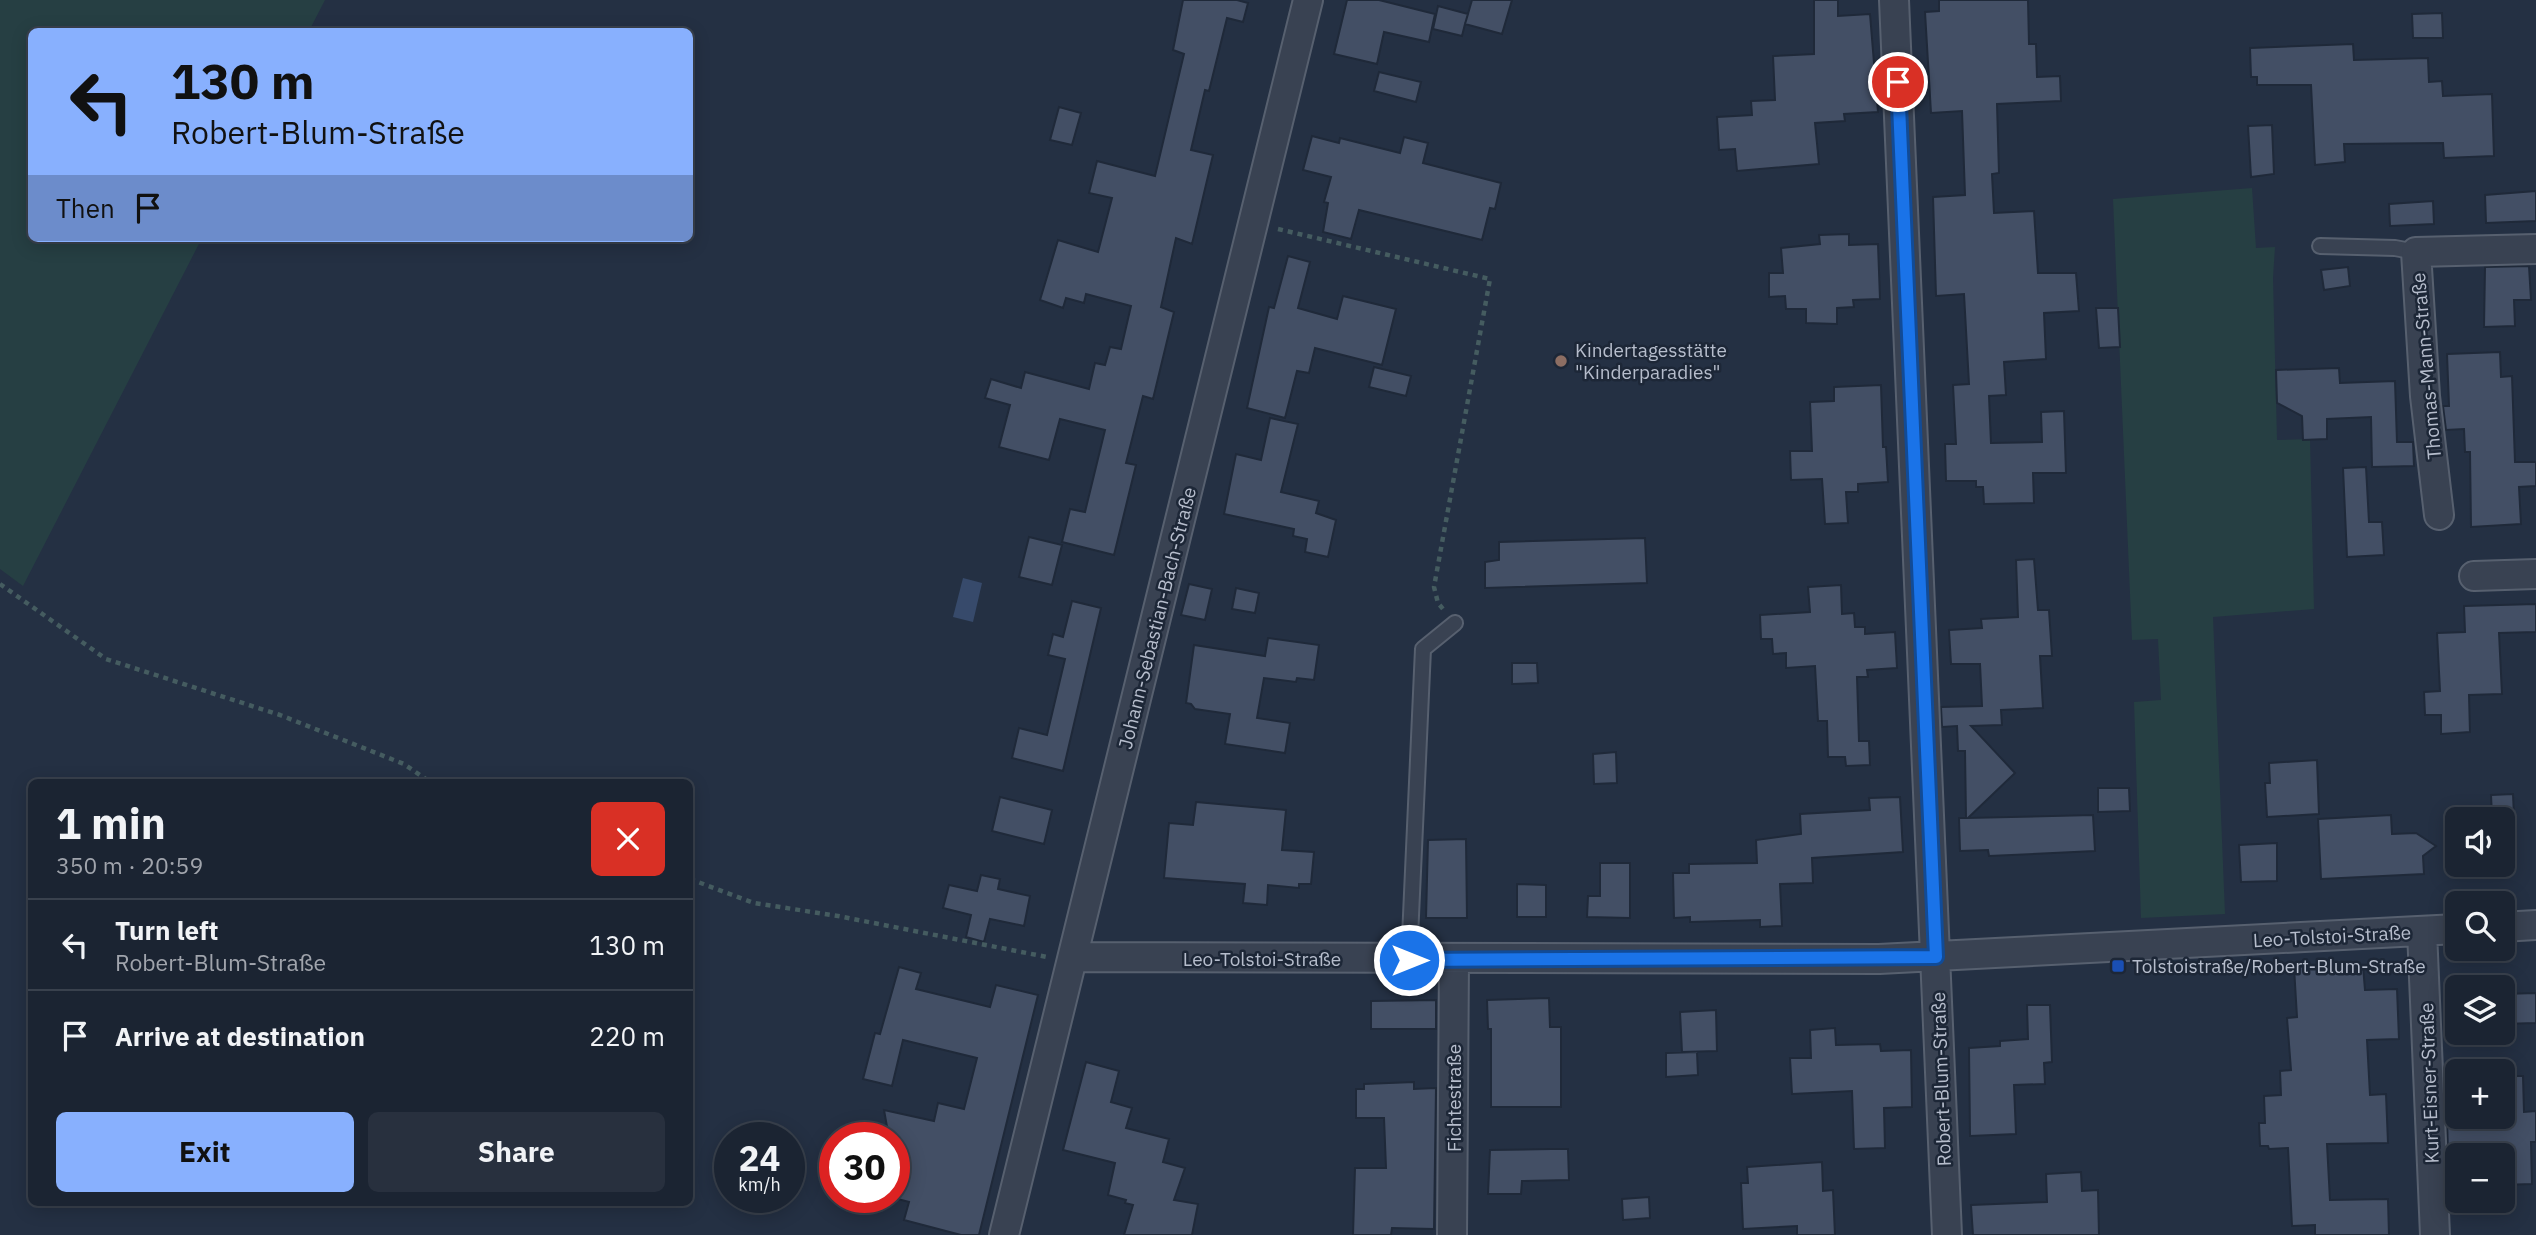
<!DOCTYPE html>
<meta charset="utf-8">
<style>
body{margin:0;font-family:"IBM Plex Sans",sans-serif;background:#28303e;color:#f1f3f6;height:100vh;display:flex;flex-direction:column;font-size:26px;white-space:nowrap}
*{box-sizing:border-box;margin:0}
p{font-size:23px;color:#a0a4ac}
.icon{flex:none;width:38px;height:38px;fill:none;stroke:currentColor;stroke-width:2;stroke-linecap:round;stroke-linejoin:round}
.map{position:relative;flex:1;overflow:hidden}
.drawer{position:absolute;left:28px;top:779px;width:665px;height:427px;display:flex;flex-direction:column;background:#1b2432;border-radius:10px;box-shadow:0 4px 18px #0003,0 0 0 2px #39414d}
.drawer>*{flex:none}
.top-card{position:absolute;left:28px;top:28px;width:665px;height:214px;border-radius:10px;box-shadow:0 4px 18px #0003,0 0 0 2px #39414d;background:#88b0fe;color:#111;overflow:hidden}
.fabs{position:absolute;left:2445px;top:807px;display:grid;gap:14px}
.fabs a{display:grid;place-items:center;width:70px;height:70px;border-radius:10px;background:#1b2432;box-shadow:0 4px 18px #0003,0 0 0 2px #39414d;font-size:35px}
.speed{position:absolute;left:714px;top:1122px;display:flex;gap:14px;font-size:35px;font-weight:700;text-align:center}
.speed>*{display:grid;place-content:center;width:91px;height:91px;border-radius:50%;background:#1b2432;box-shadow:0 4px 18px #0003,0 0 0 2px #39414d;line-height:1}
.speed small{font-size:18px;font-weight:400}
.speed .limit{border:10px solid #d22;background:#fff;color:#111}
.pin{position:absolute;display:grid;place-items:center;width:60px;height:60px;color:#fff;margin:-30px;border:4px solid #fff;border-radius:50%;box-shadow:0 2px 7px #0007}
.me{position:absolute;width:77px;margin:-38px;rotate:90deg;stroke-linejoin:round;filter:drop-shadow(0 0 5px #0008)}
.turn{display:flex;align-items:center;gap:24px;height:147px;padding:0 28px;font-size:32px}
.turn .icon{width:91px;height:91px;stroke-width:2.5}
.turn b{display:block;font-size:49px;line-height:60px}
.then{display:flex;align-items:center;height:66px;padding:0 28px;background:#0003;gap:14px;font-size:26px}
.round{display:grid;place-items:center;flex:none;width:74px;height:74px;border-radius:10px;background:#28303e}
.overview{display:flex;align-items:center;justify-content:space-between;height:119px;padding:0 28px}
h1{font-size:42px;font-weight:700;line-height:52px}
.cta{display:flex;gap:14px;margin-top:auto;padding:14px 28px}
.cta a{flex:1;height:80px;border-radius:10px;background:#88b0fe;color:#111;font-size:28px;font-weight:700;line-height:80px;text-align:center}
.cta a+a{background:#28303e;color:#f1f3f6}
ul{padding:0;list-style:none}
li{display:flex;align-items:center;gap:21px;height:91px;padding:0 28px;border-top:2px solid #39414d}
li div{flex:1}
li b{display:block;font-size:26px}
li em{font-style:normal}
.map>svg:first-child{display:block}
</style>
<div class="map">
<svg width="2536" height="1235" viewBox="0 0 2536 1235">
<rect width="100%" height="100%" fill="#243043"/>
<path fill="#263f43" d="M 0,0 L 325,0 L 309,31 L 32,32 L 32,238 L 202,238 L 23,586 L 0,569 Z
M 2252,188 L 2256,248 L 2275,247 L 2273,278 L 2277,440 L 2310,439 L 2314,609 L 2213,617 L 2225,914 L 2141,918 L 2134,702 L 2161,700 L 2158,639 L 2132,640 L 2113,199 Z"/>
<path fill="#374a6b" d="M 963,578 L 982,583 L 973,622 L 953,617 Z"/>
<path fill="#434f65" stroke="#1f2939" stroke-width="2" d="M 1183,0 L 1237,0 L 1248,3 L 1243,22 L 1227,18 L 1209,91 L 1205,90 L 1191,150 L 1213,155 L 1192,244 L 1176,238 L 1161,307 L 1174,312 L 1153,399 L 1143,396 L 1126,463 L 1136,465 L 1114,555 L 1062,542 L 1070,509 L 1085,512 L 1105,430 L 1060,419 L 1049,460 L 999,447 L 1010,405 L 985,398 L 991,379 L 1021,388 L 1025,372 L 1089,389 L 1095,363 L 1105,365 L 1110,347 L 1121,349 L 1131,306 L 1086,294 L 1084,303 L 1066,298 L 1063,308 L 1040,300 L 1058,240 L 1098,252 L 1112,198 L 1089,193 L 1097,161 L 1155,176 L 1184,54 L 1173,50 Z
M 1347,0 L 1379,0 L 1435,14 L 1429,42 L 1384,32 L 1377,64 L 1334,54 Z
M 1472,0 L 1512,0 L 1502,34 L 1465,24 L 1462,36 L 1433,29 L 1438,6 L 1468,14 L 1465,24 Z
M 1814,0 L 1838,0 L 1838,16 L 1870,14 L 1878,112 L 1844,114 L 1845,121 L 1815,123 L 1819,164 L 1737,171 L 1735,149 L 1719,150 L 1717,117 L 1752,115 L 1751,101 L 1775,100 L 1773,56 L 1814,54 Z
M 1939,0 L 2028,0 L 2029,44 L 2036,44 L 2037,77 L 2060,76 L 2061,101 L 1997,104 L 1999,173 L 1992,174 L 1994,213 L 2034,211 L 2038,273 L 2076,273 L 2079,311 L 2044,313 L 2046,359 L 2004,362 L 2006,395 L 1989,396 L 1991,443 L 2042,442 L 2041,412 L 2064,411 L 2066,473 L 2033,473 L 2034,503 L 1984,504 L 1983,487 L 1976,487 L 1976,481 L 1946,481 L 1945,444 L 1956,444 L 1953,385 L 1969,384 L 1964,294 L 1936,296 L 1933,197 L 1965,195 L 1962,111 L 1931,113 L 1925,12 L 1939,11 Z
M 2442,13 L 2443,38 L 2413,38 L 2412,14 Z
M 2353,44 L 2354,60 L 2428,58 L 2429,82 L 2442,81 L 2443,96 L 2492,94 L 2494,156 L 2444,158 L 2443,143 L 2344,144 L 2345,162 L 2315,165 L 2311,85 L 2257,85 L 2257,77 L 2251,77 L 2250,48 Z
M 1379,72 L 1421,82 L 1416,102 L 1374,91 Z
M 1059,107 L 1081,113 L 1072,145 L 1050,140 Z
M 2272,125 L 2274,174 L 2251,177 L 2248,126 Z
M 1312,136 L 1339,143 L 1340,138 L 1400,153 L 1404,137 L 1428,143 L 1423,163 L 1501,183 L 1495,209 L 1490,208 L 1482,240 L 1359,210 L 1351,239 L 1323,232 L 1328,203 L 1324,202 L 1331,177 L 1303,170 Z
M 2536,191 L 2536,221 L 2486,223 L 2485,195 Z
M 2433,201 L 2434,224 L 2390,226 L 2389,204 Z
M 1849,234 L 1849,245 L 1878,244 L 1880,299 L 1853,300 L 1854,307 L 1837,308 L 1837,324 L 1806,323 L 1806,309 L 1786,309 L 1785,296 L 1769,297 L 1769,273 L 1783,273 L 1781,248 L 1820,244 L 1819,235 Z
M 1288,256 L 1310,262 L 1298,308 L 1337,319 L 1343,296 L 1396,309 L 1382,365 L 1315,348 L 1309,373 L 1297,371 L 1285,418 L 1247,408 L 1269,307 L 1274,308 Z
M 2529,266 L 2531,300 L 2514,300 L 2515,326 L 2484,327 L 2485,267 Z
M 2348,267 L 2350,286 L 2324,290 L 2321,270 Z
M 2096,308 L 2118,308 L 2120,347 L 2099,348 Z
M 2500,352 L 2501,377 L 2512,376 L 2515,462 L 2536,462 L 2536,486 L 2519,487 L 2521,524 L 2471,527 L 2470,452 L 2465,452 L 2464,429 L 2446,430 L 2443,406 L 2449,406 L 2447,354 Z
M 1374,367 L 1411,376 L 1406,396 L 1369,387 Z
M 2339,368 L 2340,383 L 2395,381 L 2397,442 L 2413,442 L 2414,466 L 2372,467 L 2371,417 L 2327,419 L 2327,439 L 2303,440 L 2302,416 L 2277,403 L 2276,370 Z
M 1881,385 L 1883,447 L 1886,447 L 1888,482 L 1858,484 L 1858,492 L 1846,492 L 1848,523 L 1825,524 L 1822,479 L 1791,480 L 1790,451 L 1812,451 L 1810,402 L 1834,401 L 1834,387 Z
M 1270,418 L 1298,424 L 1281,492 L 1319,501 L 1316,513 L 1336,520 L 1328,557 L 1305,552 L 1307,539 L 1293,536 L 1294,529 L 1224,514 L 1236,454 L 1261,460 Z
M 2366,467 L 2369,522 L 2382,522 L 2384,555 L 2347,557 L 2343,468 Z
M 1029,537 L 1062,545 L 1052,585 L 1019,577 Z
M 1645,538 L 1647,583 L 1485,588 L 1485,562 L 1499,560 L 1499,542 Z
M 2034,559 L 2038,610 L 2049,610 L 2052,656 L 2040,656 L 2043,708 L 2001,710 L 2002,725 L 1971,726 L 2015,773 L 1968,818 L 2093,815 L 2095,851 L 1989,856 L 1988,850 L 1960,851 L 1959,818 L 1966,818 L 1965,751 L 1958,751 L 1957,726 L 1942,727 L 1941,707 L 1982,706 L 1980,664 L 1951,664 L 1949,630 L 1982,628 L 1981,619 L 2018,617 L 2016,560 Z
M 1189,584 L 1212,589 L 1205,620 L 1181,615 Z
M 1841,585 L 1842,614 L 1854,613 L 1855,627 L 1865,627 L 1865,634 L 1895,632 L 1897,668 L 1867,670 L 1868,677 L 1857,677 L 1859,741 L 1869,741 L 1870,765 L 1846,766 L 1845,757 L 1828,757 L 1827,721 L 1818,721 L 1815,666 L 1786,668 L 1786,653 L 1773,654 L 1772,639 L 1761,639 L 1760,615 L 1810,612 L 1808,587 Z
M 1236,588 L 1259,593 L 1255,613 L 1232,609 Z
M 1072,601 L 1101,608 L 1063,771 L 1012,758 L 1019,728 L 1047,735 L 1065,659 L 1048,655 L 1053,634 L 1063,637 Z
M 2536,604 L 2536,632 L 2499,633 L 2502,694 L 2469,695 L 2470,732 L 2441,734 L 2441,715 L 2425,715 L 2424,692 L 2440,691 L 2437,633 L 2465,632 L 2464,606 Z
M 1268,638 L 1319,645 L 1314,680 L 1297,678 L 1296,682 L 1264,678 L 1257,718 L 1290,723 L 1285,753 L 1225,744 L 1230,714 L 1195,709 L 1191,704 L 1186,703 L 1194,645 L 1265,656 Z
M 1512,663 L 1537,663 L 1538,683 L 1512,684 Z
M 1616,752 L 1617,783 L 1594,784 L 1593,754 Z
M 2317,760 L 2319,814 L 2267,817 L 2265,783 L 2270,783 L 2269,763 Z
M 2098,788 L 2129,788 L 2130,811 L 2098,812 Z
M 2513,794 L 2514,816 L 2492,817 L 2491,795 Z
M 1000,797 L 1052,810 L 1044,844 L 992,831 Z
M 1900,797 L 1903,852 L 1812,858 L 1813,883 L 1780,884 L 1782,926 L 1760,927 L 1760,920 L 1690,922 L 1690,917 L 1674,918 L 1673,873 L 1689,873 L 1689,864 L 1757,863 L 1756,840 L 1801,834 L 1800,814 L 1870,810 L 1869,798 Z
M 1196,802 L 1286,810 L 1282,850 L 1314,852 L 1311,884 L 1299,884 L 1299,888 L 1268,885 L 1267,905 L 1243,903 L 1245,884 L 1164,878 L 1169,823 L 1193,825 Z
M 2391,815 L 2392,834 L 2416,833 L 2436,846 L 2423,856 L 2424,874 L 2321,879 L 2318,819 Z
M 1466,839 L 1467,918 L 1426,918 L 1428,840 Z
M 2277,843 L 2277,881 L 2241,882 L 2239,845 Z
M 1600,863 L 1630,863 L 1630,918 L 1587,917 L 1588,896 L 1600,896 Z
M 981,875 L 1000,879 L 998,889 L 1030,896 L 1024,926 L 990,919 L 984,942 L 966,937 L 971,915 L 943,908 L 949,885 L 977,891 Z
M 1517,884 L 1546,885 L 1546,917 L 1517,917 Z
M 2319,966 L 2319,968 L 2363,966 L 2365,990 L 2397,989 L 2399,1039 L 2367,1040 L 2370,1095 L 2386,1094 L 2388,1143 L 2327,1144 L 2330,1200 L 2388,1199 L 2389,1235 L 2315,1235 L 2315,1225 L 2292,1226 L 2288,1148 L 2269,1149 L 2268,1146 L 2260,1146 L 2259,1123 L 2265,1123 L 2264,1096 L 2281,1095 L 2280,1071 L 2291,1070 L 2287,1018 L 2297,1017 L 2294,967 Z
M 899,967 L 921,973 L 916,989 L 990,1007 L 996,985 L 1038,995 L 979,1235 L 961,1235 L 904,1220 L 909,1202 L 894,1198 L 894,1138 L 889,1138 L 884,1110 L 934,1121 L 938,1103 L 964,1109 L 977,1058 L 903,1040 L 892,1086 L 863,1079 L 875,1033 L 880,1034 Z
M 2536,993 L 2536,1023 L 2502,1024 L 2502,994 Z
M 1549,998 L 1550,1027 L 1561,1027 L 1561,1107 L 1491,1107 L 1491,1029 L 1488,1029 L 1487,1000 Z
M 1436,1000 L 1436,1029 L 1371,1029 L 1371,1001 Z
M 2027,1005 L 2050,1005 L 2052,1062 L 2044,1063 L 2045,1084 L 2014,1085 L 2016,1134 L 1970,1136 L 1969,1048 L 2000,1046 L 2000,1041 L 2028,1039 Z
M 1716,1010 L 1717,1051 L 1682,1052 L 1680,1012 Z
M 1835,1028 L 1836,1045 L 1880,1044 L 1881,1051 L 1911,1050 L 1912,1107 L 1884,1108 L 1885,1148 L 1854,1149 L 1852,1091 L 1792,1094 L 1790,1058 L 1811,1058 L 1810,1030 Z
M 1697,1052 L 1698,1075 L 1666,1077 L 1666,1053 Z
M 1086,1062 L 1119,1071 L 1111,1102 L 1132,1108 L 1126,1128 L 1169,1139 L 1163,1162 L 1185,1168 L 1174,1200 L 1198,1204 L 1192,1235 L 1124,1235 L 1133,1205 L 1125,1203 L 1126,1200 L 1108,1195 L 1115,1163 L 1063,1150 Z
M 2502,1076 L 2523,1076 L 2524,1112 L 2536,1111 L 2536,1142 L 2531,1142 L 2532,1184 L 2502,1185 L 2502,1152 L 2448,1155 L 2447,1116 L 2502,1116 Z
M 1414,1082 L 1414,1089 L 1436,1088 L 1434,1229 L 1392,1228 L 1391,1235 L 1353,1235 L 1355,1168 L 1386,1168 L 1384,1118 L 1356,1118 L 1356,1089 L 1364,1089 L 1364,1084 Z
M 1552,1149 L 1568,1149 L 1569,1180 L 1522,1181 L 1521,1194 L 1488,1194 L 1490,1150 Z
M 1822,1162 L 1823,1191 L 1833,1190 L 1835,1235 L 1797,1235 L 1797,1226 L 1743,1229 L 1741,1183 L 1748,1183 L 1747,1167 Z
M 2081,1172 L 2082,1191 L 2098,1190 L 2099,1235 L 1973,1235 L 1971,1205 L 2047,1202 L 2046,1174 Z
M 1649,1197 L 1650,1218 L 1623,1220 L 1622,1199 Z"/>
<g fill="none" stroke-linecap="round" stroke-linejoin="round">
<defs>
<path id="lane" d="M 2320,246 L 2395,248 L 2416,252
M 1409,960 L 1423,649 L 1455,623"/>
<path id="street" d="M 1894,0 L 1947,1235
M 2439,515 L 2425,396 L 2416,252 L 2536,249
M 2474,576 L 2536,574
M 2502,927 L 2536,925
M 2422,931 L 2435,1235
M 1074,957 L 1879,959 L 2457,929
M 1004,1235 L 1308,0
M 1452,1235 L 1454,960"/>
</defs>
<use href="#lane" stroke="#57606f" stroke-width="18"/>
<use href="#street" stroke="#57606f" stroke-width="32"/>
<path stroke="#455c60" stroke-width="4.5" stroke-dasharray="5 5" stroke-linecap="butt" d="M 1278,229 L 1490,279 L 1434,587 L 1438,603 L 1443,609
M 0,584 L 106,659 L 280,715 L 404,764 L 430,782
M 690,879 L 754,903 L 838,916 L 1047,957"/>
<use href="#lane" stroke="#394252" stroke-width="14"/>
<use href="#street" stroke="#394252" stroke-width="28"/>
</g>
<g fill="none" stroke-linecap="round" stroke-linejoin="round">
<defs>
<path id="route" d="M 1409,960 L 1936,957 L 1898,82"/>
</defs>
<use href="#route" stroke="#114b97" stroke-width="18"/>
<use href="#route" stroke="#1a73e8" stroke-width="12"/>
</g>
<circle fill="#8d6e63" stroke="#1d2737" stroke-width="2.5" cx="1561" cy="361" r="7"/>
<rect fill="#1a4fb4" stroke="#1d2737" stroke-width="2.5" x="2111" y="959" width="14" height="14" rx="3.5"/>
<g text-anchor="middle" stroke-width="5" stroke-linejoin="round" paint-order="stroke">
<g font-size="19" fill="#b6bdcc" stroke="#1d2737" text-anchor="start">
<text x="1575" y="357">Kindertagesstätte<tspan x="1575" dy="22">"Kinderparadies"</tspan></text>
<text x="2132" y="973">Tolstoistraße/Robert-Blum-Straße</text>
</g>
<g font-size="19" fill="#b6bdcc" stroke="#1d2737">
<text transform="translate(2426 366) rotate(-95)" y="7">Thomas-Mann-Straße</text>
<text transform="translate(1157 618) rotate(-76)" y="7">Johann-Sebastian-Bach-Straße</text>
<text transform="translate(2332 936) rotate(-3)" y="7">Leo-Tolstoi-Straße</text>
<text x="1262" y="966">Leo-Tolstoi-Straße</text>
<text transform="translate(1941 1079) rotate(-92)" y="7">Robert-Blum-Straße</text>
<text transform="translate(2429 1083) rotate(-92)" y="7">Kurt-Eisner-Straße</text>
<text transform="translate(1454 1098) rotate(-90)" y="7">Fichtestraße</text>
</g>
</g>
</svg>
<div class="fabs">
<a><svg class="icon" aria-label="sound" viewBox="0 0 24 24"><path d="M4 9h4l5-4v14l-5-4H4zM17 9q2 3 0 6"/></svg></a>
<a><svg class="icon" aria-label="search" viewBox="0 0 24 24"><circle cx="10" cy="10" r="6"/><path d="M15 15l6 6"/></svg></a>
<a><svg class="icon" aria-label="layers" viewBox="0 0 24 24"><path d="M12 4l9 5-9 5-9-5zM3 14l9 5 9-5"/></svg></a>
<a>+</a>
<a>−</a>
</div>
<div class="speed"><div>24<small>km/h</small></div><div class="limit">30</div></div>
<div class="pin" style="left:1898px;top:82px;background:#d93025"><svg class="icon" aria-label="arrive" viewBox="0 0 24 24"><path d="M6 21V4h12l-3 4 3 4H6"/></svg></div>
<svg class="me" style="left:1409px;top:960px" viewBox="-20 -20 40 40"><circle r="17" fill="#1a73e8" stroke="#fff" stroke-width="3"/><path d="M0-11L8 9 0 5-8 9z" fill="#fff"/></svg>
<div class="top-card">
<div class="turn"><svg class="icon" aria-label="left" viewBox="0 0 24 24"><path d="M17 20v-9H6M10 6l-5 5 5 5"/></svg><div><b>130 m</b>Robert-Blum-Straße</div></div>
<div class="then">Then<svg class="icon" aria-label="arrive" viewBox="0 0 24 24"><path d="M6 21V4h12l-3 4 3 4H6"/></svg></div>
</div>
<section class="drawer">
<div class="overview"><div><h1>1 min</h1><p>350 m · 20:59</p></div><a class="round" style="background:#d93025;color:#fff"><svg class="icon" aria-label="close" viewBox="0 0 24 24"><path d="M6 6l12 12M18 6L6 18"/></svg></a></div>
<ul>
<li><svg class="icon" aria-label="left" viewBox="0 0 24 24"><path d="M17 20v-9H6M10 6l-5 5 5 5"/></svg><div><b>Turn left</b><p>Robert-Blum-Straße</p></div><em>130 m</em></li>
<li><svg class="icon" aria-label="arrive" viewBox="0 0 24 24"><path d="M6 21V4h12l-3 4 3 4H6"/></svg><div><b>Arrive at destination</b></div><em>220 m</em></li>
</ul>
<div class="cta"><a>Exit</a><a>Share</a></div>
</section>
</div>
